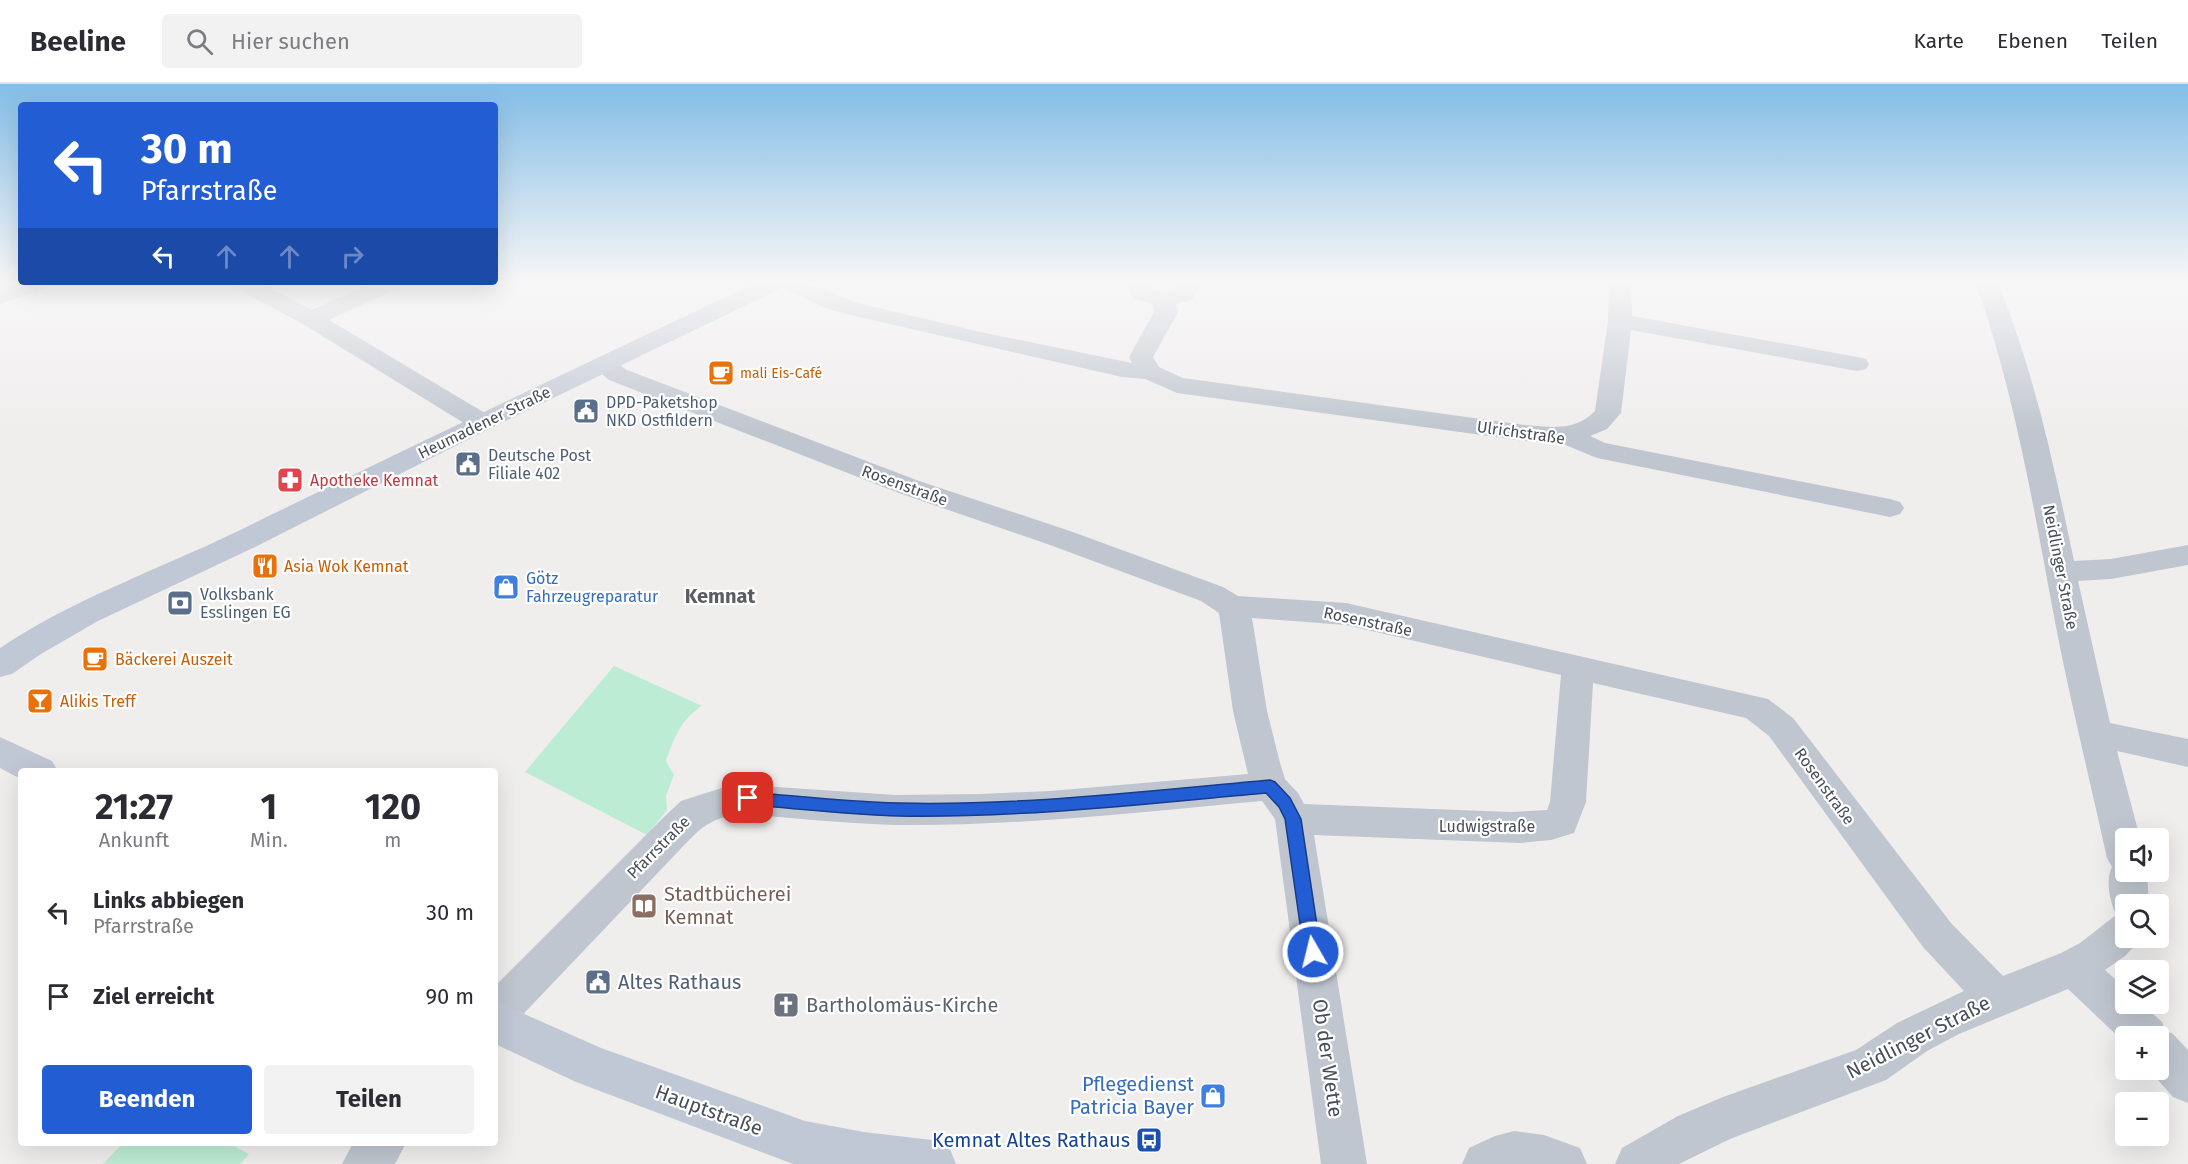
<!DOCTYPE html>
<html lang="de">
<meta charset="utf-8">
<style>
body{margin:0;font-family:"Fira Sans",sans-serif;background:#f2f2f3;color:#2b2b33;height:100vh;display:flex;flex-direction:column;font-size:22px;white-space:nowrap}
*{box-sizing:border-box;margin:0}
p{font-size:20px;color:#7c7c81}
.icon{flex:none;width:33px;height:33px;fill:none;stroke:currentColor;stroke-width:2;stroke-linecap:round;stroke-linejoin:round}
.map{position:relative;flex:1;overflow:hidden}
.details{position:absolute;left:18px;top:684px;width:480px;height:378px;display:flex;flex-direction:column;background:#fff;border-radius:6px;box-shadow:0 6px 24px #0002}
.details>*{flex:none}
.guide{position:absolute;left:18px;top:18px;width:480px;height:183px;border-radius:6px;box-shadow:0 6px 24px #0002;background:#235dd4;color:#fff;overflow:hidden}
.controls{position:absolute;left:2115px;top:744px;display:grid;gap:12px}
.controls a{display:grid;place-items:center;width:54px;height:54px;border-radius:6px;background:#fff;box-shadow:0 6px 24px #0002;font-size:30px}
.pin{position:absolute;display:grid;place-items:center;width:51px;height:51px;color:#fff;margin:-26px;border-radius:12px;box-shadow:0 3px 9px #0006}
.me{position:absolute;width:66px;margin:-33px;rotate:352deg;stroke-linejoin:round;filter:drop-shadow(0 0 4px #0008)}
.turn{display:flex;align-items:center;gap:21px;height:126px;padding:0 24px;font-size:27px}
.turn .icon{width:78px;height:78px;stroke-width:2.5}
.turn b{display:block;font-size:42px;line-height:51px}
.lanes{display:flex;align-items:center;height:57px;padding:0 24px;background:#0003;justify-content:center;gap:30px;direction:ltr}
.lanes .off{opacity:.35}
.eta{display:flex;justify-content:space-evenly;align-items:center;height:102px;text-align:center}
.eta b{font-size:36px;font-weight:700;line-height:42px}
.cta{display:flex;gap:12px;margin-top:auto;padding:12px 24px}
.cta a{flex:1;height:69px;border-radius:6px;background:#235dd4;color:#fff;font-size:24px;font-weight:700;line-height:69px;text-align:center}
.cta a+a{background:#f2f2f3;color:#2b2b33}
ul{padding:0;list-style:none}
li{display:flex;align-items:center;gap:18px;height:84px;padding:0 24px}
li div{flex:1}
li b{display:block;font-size:22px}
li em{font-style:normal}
header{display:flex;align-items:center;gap:36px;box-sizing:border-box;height:84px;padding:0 30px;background:#fff;border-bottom:2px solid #e1e1e2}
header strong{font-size:28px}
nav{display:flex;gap:33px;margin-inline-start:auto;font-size:21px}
.search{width:420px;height:54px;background:#f2f2f3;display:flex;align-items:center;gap:15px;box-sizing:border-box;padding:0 21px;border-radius:6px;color:#7c7c81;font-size:22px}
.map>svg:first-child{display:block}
</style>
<header>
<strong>Beeline</strong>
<div class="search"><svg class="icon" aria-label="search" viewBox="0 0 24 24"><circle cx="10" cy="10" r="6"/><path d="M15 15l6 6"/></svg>Hier suchen</div>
<nav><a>Karte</a><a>Ebenen</a><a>Teilen</a></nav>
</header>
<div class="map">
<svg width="2188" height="1080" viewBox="0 0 2188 1080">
<rect width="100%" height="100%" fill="#f0eded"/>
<path fill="#bdecd4" d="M 614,582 L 702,622 C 681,635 674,654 666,677 L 674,691 L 666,712 L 667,726 L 647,751 L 525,688 Z
M 123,1059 L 228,1059 L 249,1070 L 240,1080 L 103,1080 Z"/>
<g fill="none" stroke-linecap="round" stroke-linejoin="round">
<path fill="#bfc6cf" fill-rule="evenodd" d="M 21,197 L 51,198 L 48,203 L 0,220 L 0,205 Z
M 776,197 L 804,197 L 857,219 L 985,249 L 1132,279 L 1129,273 L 1154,228 L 1153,220 L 1134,215 L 1127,201 L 1130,197 L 1153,197 L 1150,202 L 1151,205 L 1164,209 L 1175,206 L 1176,203 L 1172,197 L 1195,197 L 1199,203 L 1192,216 L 1176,220 L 1178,228 L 1153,273 L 1159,283 L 1183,294 L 1525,341 C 1552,343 1574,348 1595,327 L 1608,237 L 1609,197 L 1631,197 L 1632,232 L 1857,273 L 1866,275 L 1869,280 L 1866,285 L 1857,287 L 1631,246 L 1621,329 L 1607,345 L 1590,352 L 1605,359 L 1890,415 L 1900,418 L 1904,424 L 1900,430 L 1890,433 L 1597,374 L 1563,360 L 1525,357 L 1177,309 L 1145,295 L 1122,293 L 842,229 L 823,223 L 779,202 Z
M 1975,197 L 1997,197 C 2034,286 2054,382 2074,477 L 2111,475 L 2188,461 L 2188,481 L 2111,495 L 2078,497 L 2110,639 L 2188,655 L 2188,683 L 2117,667 L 2140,754 L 2126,754 L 2126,788 L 2147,788 L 2149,820 L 2126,820 L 2126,854 L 2142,854 L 2125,872 L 2105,886 L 2126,905 L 2126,920 L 2142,920 L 2162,938 L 2166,947 L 2173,950 L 2188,966 L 2188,1019 L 2173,1013 L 2149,986 L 2158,986 L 2158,952 L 2126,952 L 2126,960 L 2068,905 L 1959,950 L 1927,967 L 1886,996 L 1730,1055 L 1679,1080 L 1615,1080 L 1622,1064 L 1678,1032 L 1723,1013 L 1856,966 L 1897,939 L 1964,907 L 1923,863 L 1769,652 L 1746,634 L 1593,599 L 1586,718 L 1574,749 L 1551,756 L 1520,759 L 1314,751 L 1367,1080 L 1321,1080 L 1275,735 L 1262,717 C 1141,728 1020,742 898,741 C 843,740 788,733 734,730 C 715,735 705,740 691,754 L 510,944 L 495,950 L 495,902 L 665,732 L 681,717 L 734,700 L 896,711 L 980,710 L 1050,707 L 1248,690 L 1233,627 L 1219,529 L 1201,517 L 1050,461 L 899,409 L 609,296 L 591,281 L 594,276 C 608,272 615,278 627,286 L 919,397 L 1070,447 L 1223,503 L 1238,512 L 1346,519 L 1768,615 L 1793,634 L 1951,839 L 2003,892 L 2061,869 L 2080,859 L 2116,831 C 2110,818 2105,796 2112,783 L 2107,774 C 2090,697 2071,620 2056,543 C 2034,426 2015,309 1975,197 ZM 1252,534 L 1346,541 L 1561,591 L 1550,718 L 1547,726 L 1510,728 L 1304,720 L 1298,709 L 1285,695 L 1280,679 L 1267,627 Z
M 231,198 L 259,198 L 312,226 L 373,198 L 403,198 L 400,203 L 329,236 L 490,332 L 494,338 L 490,344 L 481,346 L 472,344 L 303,240 L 234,203 Z
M 1514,1047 L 1544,1051 L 1580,1064 L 1587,1080 L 1462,1080 L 1469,1064 L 1495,1052 Z
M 353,1059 L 406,1059 L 395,1080 L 342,1080 Z"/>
<path fill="#c1c8d5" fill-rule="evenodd" d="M 760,197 L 790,197 L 786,202 L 491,344 L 255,463 L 98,537 L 41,570 L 12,590 L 0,593 L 0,564 C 73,515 157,486 236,448 C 410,363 585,279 760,197 Z
M 0,653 L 52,677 L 58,687 L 21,687 L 21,695 L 0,684 Z
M 495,917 L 601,964 L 805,1037 L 864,1048 L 932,1056 L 949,1063 L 956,1080 L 793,1080 L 576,998 L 495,960 Z"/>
</g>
<linearGradient id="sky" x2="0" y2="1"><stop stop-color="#83bde7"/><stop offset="0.57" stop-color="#f8f7f7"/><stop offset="1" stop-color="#f8f7f7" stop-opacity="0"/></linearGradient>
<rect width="2188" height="348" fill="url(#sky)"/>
<path fill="#235dd4" stroke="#173c8a" stroke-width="1.5" d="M 1270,696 L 1275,698 L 1290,714 L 1301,735 L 1321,868 L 1319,873 L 1313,876 L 1307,873 L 1304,868 L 1285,735 L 1279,723 L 1266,709 C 1144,720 1021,734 898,732 C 848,731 797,724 748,721 L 742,719 L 740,714 L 742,710 L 748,708 C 797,712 848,718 898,719 C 1022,722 1146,707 1270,696 Z"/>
<defs>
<symbol id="cafe-square" viewBox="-11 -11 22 22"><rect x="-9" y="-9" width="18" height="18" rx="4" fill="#e8710a" stroke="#fff"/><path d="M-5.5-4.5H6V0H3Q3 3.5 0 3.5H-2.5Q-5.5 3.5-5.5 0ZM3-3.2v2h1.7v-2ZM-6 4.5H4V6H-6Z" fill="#fff"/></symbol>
<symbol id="civic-square" viewBox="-11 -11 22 22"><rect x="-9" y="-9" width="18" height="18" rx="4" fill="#5c6f8a" stroke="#fff"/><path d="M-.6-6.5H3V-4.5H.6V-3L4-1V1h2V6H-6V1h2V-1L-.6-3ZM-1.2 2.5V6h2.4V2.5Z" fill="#fff"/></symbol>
<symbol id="pharmacy-square" viewBox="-11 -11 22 22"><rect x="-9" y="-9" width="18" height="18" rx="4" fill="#e0444e" stroke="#fff"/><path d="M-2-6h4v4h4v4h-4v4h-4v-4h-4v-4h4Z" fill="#fff"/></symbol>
<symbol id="restaurant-square" viewBox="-11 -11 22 22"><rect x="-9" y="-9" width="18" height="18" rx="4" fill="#e8710a" stroke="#fff"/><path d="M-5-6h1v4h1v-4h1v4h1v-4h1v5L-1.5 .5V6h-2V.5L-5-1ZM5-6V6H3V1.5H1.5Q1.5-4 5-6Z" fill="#fff"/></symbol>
<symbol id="shop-square" viewBox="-11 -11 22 22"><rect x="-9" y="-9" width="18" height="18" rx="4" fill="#3f7fe0" stroke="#fff"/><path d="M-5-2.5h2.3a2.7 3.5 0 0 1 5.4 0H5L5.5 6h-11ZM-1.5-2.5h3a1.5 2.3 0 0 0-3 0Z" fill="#fff"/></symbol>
<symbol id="bank-square" viewBox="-11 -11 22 22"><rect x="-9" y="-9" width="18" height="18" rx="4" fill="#5c6f8a" stroke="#fff"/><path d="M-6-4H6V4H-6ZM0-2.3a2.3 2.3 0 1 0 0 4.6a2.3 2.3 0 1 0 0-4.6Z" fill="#fff"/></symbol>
<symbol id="bar-square" viewBox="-11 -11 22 22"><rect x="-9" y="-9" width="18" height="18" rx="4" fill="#e8710a" stroke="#fff"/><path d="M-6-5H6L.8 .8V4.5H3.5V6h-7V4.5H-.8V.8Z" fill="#fff"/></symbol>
<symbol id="library-square" viewBox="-11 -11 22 22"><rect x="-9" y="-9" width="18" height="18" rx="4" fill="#8d6e63" stroke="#fff"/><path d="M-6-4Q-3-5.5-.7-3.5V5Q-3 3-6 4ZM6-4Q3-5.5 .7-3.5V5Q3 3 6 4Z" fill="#fff"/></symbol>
<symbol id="church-square" viewBox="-11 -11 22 22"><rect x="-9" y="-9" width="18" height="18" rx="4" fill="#6b7280" stroke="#fff"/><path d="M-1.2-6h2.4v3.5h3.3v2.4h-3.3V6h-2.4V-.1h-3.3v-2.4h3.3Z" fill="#fff"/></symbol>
<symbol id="bus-square" viewBox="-11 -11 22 22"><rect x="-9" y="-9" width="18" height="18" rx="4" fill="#1a4fb4" stroke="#fff"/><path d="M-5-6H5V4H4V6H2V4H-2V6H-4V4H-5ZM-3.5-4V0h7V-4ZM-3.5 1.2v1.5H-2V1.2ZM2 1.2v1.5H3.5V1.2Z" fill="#fff"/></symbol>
</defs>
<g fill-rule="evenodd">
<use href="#cafe-square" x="706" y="274" width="30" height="30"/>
<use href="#civic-square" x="571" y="312" width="30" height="30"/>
<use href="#civic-square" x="453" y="365" width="30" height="30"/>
<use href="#pharmacy-square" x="275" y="381" width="30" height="30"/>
<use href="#restaurant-square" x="250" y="467" width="30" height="30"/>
<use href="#shop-square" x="491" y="488" width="30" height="30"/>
<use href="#bank-square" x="165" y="504" width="30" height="30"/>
<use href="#cafe-square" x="80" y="560" width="30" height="30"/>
<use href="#bar-square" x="25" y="602" width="30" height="30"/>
<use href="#library-square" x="629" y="807" width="30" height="30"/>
<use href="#civic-square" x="583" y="883" width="30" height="30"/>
<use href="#church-square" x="771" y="906" width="30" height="30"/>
<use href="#shop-square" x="1198" y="997" width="30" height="30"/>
<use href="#bus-square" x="1134" y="1041" width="30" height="30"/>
</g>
<g text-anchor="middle" stroke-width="4.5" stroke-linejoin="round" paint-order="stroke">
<g font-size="14" fill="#c56008" stroke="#fff" text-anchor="start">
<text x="740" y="294">mali Eis-Café</text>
</g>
<g font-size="16" fill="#4e5e75" stroke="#fff" text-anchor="start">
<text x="606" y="324">DPD-Paketshop<tspan x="606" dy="18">NKD Ostfildern</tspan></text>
<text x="488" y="377">Deutsche Post<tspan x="488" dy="18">Filiale 402</tspan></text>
<text x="200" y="516">Volksbank<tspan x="200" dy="18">Esslingen EG</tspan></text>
</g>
<g font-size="16" fill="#474e59" stroke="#fff">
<text transform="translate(484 338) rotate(-26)" y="6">Heumadener Straße</text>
<text transform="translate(1521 348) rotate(8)" y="6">Ulrichstraße</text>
<text transform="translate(905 401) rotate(20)" y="6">Rosenstraße</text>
<text transform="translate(2061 483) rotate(79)" y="6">Neidlinger Straße</text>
<text transform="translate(1368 537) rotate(12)" y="6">Rosenstraße</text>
<text transform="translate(1825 702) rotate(54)" y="6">Rosenstraße</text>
<text x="1487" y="748">Ludwigstraße</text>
<text transform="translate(658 763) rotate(-45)" y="6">Pfarrstraße</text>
</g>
<g font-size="16" fill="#be3a42" stroke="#fff" text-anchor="start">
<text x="310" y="402">Apotheke Kemnat</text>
</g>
<g font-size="16" fill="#c56008" stroke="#fff" text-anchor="start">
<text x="284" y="488">Asia Wok Kemnat</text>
<text x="115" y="581">Bäckerei Auszeit</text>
<text x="60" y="623">Alikis Treff</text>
</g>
<g font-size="16" fill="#366cbe" stroke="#fff" text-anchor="start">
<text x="526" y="500">Götz<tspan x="526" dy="18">Fahrzeugreparatur</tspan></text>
</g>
<g font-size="20" font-weight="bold" fill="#5a5d62" stroke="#fff">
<text x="720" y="519">Kemnat</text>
</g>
<g font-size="20" fill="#785e54" stroke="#fff" text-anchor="start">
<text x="664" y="817">Stadtbücherei<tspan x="664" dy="23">Kemnat</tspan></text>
</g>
<g font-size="20" fill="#4e5e75" stroke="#fff" text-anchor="start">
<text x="618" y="905">Altes Rathaus</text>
</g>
<g font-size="20" fill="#5b616d" stroke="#fff" text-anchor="start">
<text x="806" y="928">Bartholomäus-Kirche</text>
</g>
<g font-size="20" fill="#474e59" stroke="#fff">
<text transform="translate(1918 953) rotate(-27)" y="7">Neidlinger Straße</text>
<text transform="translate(1328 974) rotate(82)" y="7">Ob der Wette</text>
<text transform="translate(709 1026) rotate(20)" y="7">Hauptstraße</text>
</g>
<g font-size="20" fill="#366cbe" stroke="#fff" text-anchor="end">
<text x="1194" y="1007">Pflegedienst<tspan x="1194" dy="23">Patricia Bayer</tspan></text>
</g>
<g font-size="20" fill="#164399" stroke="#fff" text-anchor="end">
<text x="1130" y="1063">Kemnat Altes Rathaus</text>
</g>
</g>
</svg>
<div class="controls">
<a><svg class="icon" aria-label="sound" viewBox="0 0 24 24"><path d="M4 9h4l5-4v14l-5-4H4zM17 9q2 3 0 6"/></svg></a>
<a><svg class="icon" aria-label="search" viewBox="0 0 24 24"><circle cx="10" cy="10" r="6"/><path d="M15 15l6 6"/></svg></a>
<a><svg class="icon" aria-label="layers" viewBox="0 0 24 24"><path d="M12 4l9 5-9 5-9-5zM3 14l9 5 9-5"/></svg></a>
<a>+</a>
<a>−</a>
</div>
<div class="pin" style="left:748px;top:714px;background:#d93025"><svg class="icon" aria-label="arrive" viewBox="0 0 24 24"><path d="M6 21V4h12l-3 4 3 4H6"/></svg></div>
<svg class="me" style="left:1313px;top:868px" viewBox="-20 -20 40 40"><circle r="17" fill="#235dd4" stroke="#fff" stroke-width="3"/><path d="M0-11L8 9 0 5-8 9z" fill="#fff"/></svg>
<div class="guide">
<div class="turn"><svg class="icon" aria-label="left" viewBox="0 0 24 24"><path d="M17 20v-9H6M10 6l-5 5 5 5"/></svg><div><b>30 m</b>Pfarrstraße</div></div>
<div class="lanes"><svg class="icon" aria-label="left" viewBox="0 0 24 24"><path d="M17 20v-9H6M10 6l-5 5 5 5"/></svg><svg class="icon off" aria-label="ahead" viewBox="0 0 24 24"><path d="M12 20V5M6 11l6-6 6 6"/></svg><svg class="icon off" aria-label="ahead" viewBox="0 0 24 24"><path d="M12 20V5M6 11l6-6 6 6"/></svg><svg class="icon off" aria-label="right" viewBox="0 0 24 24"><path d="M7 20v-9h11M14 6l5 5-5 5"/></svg></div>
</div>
<section class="details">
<div class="eta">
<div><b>21:27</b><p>Ankunft</p></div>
<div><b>1</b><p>Min.</p></div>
<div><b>120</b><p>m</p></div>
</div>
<ul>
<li><svg class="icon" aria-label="left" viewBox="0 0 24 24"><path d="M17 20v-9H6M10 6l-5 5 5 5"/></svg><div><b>Links abbiegen</b><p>Pfarrstraße</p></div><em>30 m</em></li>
<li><svg class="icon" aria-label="arrive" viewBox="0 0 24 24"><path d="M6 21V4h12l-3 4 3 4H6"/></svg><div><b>Ziel erreicht</b></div><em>90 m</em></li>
</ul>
<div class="cta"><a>Beenden</a><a>Teilen</a></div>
</section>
</div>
